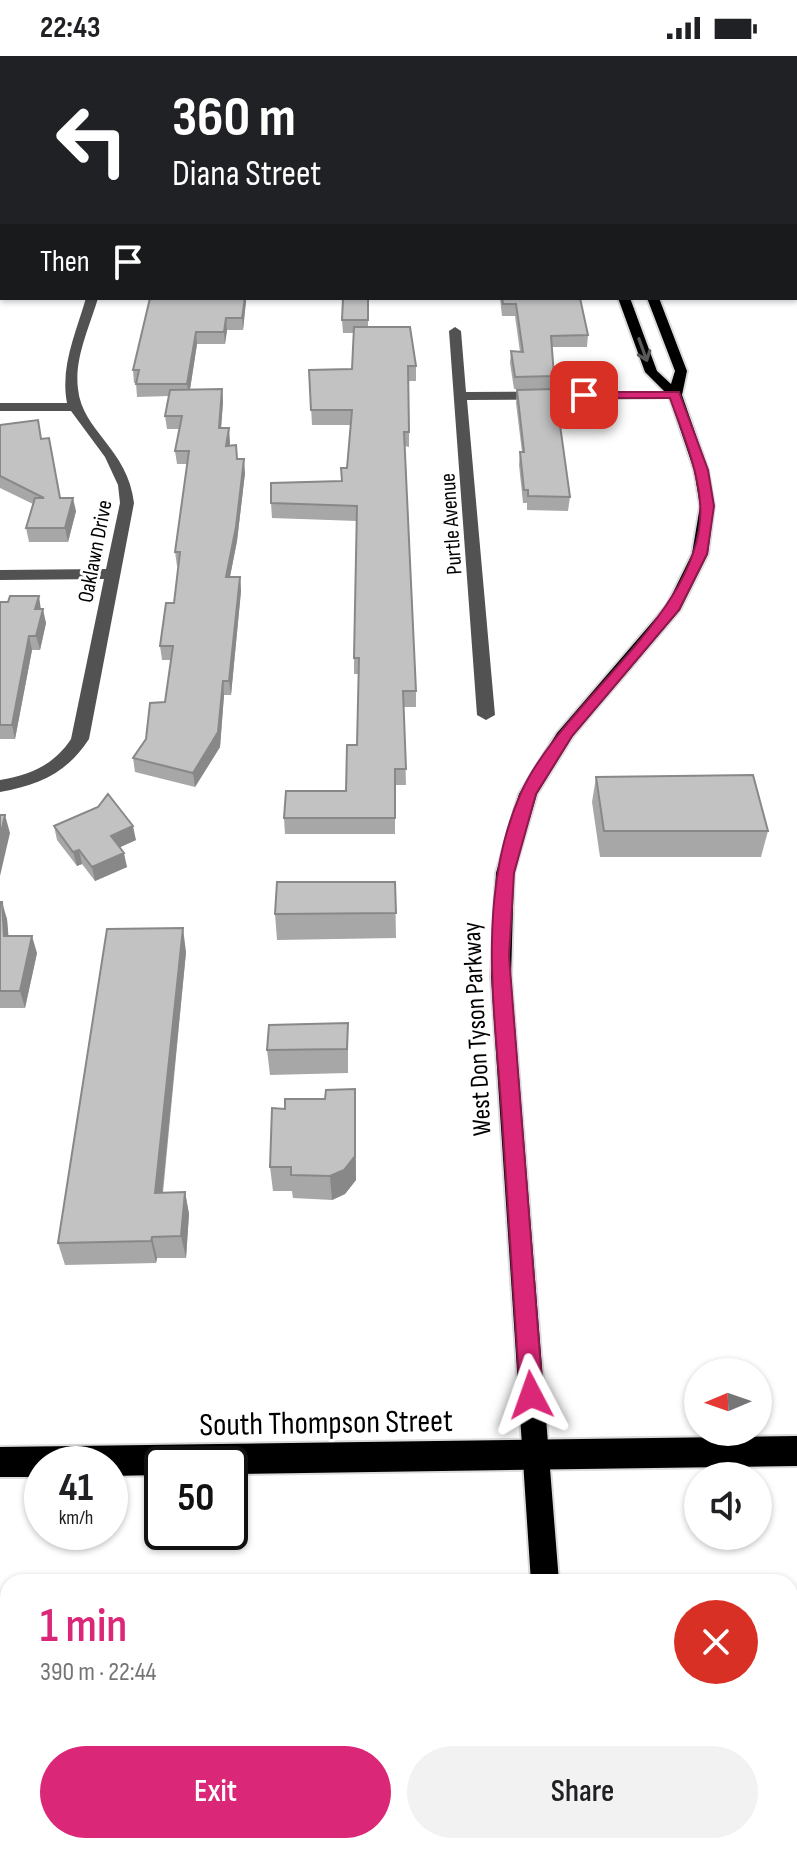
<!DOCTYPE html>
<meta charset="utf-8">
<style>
body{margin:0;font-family:"Sofia Sans Condensed",sans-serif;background:#f2f2f2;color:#202124;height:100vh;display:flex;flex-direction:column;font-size:30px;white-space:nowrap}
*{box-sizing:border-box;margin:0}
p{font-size:26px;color:#757577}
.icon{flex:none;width:44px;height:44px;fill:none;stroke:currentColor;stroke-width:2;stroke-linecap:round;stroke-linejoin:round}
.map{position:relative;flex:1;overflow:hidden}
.side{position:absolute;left:0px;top:1518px;width:798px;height:280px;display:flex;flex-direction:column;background:#fff;border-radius:24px 24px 0 0;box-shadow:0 2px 6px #0004}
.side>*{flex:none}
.guide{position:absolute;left:0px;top:0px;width:798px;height:244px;box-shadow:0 2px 6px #0004;background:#202124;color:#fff;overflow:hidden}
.needle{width:52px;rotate:268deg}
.fabs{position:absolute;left:684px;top:1302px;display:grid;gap:16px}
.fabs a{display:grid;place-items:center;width:88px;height:88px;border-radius:50%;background:#fff;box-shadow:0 2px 6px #0004;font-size:40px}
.speed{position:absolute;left:24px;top:1390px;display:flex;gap:16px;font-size:40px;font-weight:700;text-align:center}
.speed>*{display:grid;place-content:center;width:104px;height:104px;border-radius:50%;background:#fff;box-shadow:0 2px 6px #0004;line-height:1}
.speed small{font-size:20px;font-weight:400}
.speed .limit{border:4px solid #111;border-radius:12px;background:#fff;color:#111}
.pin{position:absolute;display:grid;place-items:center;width:68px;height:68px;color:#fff;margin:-34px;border-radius:16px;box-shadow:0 4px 12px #0006}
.me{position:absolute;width:88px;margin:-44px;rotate:356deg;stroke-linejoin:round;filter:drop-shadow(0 0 6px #0008)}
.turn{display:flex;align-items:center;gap:28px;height:168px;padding:0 40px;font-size:36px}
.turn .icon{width:104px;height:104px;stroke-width:2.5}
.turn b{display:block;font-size:56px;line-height:68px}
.then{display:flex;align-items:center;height:76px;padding:0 40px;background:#0003;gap:16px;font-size:30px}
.round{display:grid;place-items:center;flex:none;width:84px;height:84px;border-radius:42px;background:#f2f2f2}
.head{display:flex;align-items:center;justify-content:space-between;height:136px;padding:0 40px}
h1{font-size:48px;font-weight:600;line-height:60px;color:#db2777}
.button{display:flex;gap:16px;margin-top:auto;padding:16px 40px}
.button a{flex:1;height:92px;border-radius:48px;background:#db2777;color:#fff;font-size:32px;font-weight:600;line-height:92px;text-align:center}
.button a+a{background:#f2f2f2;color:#202124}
.status{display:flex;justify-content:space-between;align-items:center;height:56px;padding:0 40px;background:#fff;direction:ltr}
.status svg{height:22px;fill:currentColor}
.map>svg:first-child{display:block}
</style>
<div class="status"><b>22:43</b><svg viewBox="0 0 49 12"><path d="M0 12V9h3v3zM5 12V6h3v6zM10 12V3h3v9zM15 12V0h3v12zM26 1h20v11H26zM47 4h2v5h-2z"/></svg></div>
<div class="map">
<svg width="797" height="1798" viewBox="0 0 797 1798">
<rect width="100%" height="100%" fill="#fff"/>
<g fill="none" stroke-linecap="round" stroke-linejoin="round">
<defs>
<path id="major" d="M 297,0 L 307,0 L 307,2 L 297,2 Z
M 318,0 L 328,0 L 329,2 L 319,2 Z
M 618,242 L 630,242 L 657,315 L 671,328 L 675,315 L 647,242 L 659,242 L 687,315 L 682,339 L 708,414 L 714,450 L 708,498 L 680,554 L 573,680 L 537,738 L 514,817 L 511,920 L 559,1526 L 531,1526 L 491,920 L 496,817 L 519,738 L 557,677 L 667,549 L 692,498 L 700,450 L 694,414 L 669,340 L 645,316 Z
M 549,1790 L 579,1790 L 579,1798 L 549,1798 Z"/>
<path id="highway" d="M 797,1380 L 797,1410 L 230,1418 L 230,1408 L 162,1408 L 162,1419 L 110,1420 L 110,1408 L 42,1408 L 42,1421 L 0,1421 L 0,1391 Z"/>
</defs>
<use href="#major" stroke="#dbdbdb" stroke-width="4"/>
<use href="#highway" stroke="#dbdbdb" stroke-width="4"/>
<path fill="#525252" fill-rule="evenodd" d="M 152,0 L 162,0 L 151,2 Z
M 86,242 L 98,242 C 90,270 74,302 78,333 C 82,375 128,393 134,447 L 89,683 C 67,717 39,729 0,736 L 0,724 C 30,719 54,709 71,683 L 104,523 L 0,524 L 0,514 L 106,513 L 120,447 L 118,429 L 105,401 L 71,355 L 0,355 L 0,347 L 67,347 C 60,310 76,277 86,242 Z
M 455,271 L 461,275 L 466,336 L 675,335 L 682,339 L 675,343 L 467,344 L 495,659 L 486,664 L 477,659 L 449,275 Z"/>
<use href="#major" fill="#000" fill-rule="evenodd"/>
<use href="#highway" fill="#000" fill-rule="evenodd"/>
</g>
<path fill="#a7a7a7" d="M 242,0 L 270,0 L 270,2 L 242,2 Z
M 0,69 L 2,69 L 2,233 L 0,233 Z
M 150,242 L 246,242 L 243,274 L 227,274 L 225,288 L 197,288 L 190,333 L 222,333 L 223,346 L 221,372 L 230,386 L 230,390 L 245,417 L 237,485 L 230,521 L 240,521 L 241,535 L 231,639 L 224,639 L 220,691 L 195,731 L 135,716 L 133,702 L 146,683 L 165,646 L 171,604 L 162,604 L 160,590 L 174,547 L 178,510 L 177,510 L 175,496 L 187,408 L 177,408 L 175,395 L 179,373 L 167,373 L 165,360 L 169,340 L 137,341 L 136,327 L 134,327 L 133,314 Z
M 368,242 L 368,271 L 416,310 L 416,325 L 409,325 L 409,391 L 404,390 L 416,635 L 416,651 L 404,651 L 406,729 L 395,729 L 395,778 L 285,778 L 284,762 L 346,735 L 357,689 L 359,618 L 354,618 L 354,602 L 357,465 L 272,462 L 271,447 L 342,425 L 347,412 L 351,369 L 312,369 L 309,314 L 352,313 L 354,277 L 343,277 L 342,264 Z
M 500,242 L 580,242 L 588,279 L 587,291 L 552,291 L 554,320 L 553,333 L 514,333 L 510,307 L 511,295 L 520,296 L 515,260 L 502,260 Z
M 517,334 L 570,441 L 568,455 L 527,454 L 527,447 L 523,447 L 519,409 L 520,396 L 522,396 L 516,347 Z
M 0,369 L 41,383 L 60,442 L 76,455 L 68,486 L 29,486 L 26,472 L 33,448 L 0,432 Z
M 0,546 L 41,553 L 46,567 L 40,594 L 32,594 L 15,683 L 0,683 Z
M 596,721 L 768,775 L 761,801 L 600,801 L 592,746 Z
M 54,770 L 136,784 L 120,791 L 127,811 L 95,825 L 82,808 L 77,810 L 57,784 Z
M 395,826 L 396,882 L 277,884 L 275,858 Z
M 0,846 L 7,863 L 8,880 L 37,897 L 25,952 L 0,952 Z
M 186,896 L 163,1137 L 185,1136 L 189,1158 L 186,1202 L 157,1202 L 156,1207 L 65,1209 L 58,1187 Z
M 348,967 L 348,1017 L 270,1019 L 267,994 Z
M 355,1033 L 356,1124 L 345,1138 L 332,1144 L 293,1142 L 292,1135 L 273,1135 L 270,1111 L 285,1053 L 325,1043 Z"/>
<path fill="#888" d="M 2,52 L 2,64 L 0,64 L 0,53 Z
M 245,242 L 246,242 L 246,246 L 243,274 L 242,262 Z
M 226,262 L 227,274 L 225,288 L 224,276 Z
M 196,276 L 197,288 L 189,340 L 187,328 Z
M 222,333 L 223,346 L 220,386 L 219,372 Z
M 229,372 L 230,386 L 228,403 L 226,390 Z
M 244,403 L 245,417 L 237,485 L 227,535 L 226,521 Z
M 73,442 L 76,455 L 68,486 L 65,472 Z
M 240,521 L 241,535 L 231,639 L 229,625 Z
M 39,540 L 41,554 L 35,553 Z
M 43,553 L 46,567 L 40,594 L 36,580 Z
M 29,580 L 32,594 L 15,683 L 12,669 Z
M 223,625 L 224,639 L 220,691 L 195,731 L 193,717 Z
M 5,759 L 10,777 L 0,820 L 0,781 Z
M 133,770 L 136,784 L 114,794 L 111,780 Z
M 79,794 L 82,808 L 77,810 L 73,796 Z
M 124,797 L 127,811 L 95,825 L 92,811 Z
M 2,846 L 7,863 L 10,897 L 4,880 Z
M 183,872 L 186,896 L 160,1159 L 155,1137 Z
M 32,880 L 37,897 L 25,952 L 20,935 Z
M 355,1033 L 356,1124 L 345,1138 L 332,1144 L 330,1120 Z
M 185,1136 L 189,1158 L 186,1202 L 181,1180 Z
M 152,1181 L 157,1202 L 156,1207 L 151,1185 Z
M 35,1790 L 47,1790 L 46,1798 L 34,1798 Z"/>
<path fill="#c2c2c2" stroke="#888" stroke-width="2" d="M 0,0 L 104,0 L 103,2 L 2,2 L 2,52 L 0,53 Z
M 730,0 L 797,0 L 797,21 L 796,2 L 731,2 Z
M 0,69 L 2,69 L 2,221 L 0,221 L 0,193 L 2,193 L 2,183 L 0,183 Z
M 150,242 L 245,242 L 242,262 L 226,262 L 224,276 L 196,276 L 187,328 L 136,328 L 139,314 L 133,314 Z
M 343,242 L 368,242 L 368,264 L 342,264 Z
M 502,242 L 580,242 L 588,279 L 551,280 L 554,320 L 515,321 L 511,295 L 523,296 L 516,248 L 503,248 Z
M 354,271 L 410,271 L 416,310 L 408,310 L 409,376 L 404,376 L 416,635 L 403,635 L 406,713 L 395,713 L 395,762 L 284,762 L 286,735 L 346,735 L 347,689 L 357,689 L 359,602 L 354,602 L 357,450 L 271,447 L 271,427 L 342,425 L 341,412 L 347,412 L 352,354 L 311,354 L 309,314 L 352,313 Z
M 222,333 L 219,372 L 229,372 L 226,390 L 236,389 L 237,403 L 244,403 L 236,471 L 226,521 L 240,521 L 229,625 L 223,625 L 218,676 L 193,717 L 133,702 L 146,683 L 150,647 L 165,646 L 173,590 L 160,590 L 166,547 L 174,547 L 180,496 L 175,496 L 189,395 L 175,395 L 182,360 L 165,360 L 170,334 Z
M 555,333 L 570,441 L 528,440 L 528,434 L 524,434 L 520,396 L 524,396 L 517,334 Z
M 38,364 L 41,383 L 49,382 L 60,442 L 73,442 L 65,472 L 26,472 L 35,442 L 44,442 L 0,420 L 0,369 Z
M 10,540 L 39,540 L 35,553 L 43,553 L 36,580 L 29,580 L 12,669 L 0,669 L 0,546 L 8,546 Z
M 753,719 L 768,775 L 604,775 L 596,721 Z
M 108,738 L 133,770 L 111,780 L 124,797 L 92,811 L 79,794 L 73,796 L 54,770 L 98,751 Z
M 0,759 L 5,759 L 0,781 Z
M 277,826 L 395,826 L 396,857 L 275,858 Z
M 0,846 L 2,846 L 4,880 L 32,880 L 20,935 L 0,935 Z
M 183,872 L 155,1137 L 185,1136 L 181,1180 L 152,1181 L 151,1185 L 58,1187 L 107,873 Z
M 348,967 L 347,993 L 267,994 L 269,969 Z
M 355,1033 L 355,1100 L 344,1114 L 330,1120 L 291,1119 L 291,1111 L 270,1111 L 272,1052 L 285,1053 L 285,1043 L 325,1043 L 326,1034 Z
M 0,1749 L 8,1749 L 8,1790 L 35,1790 L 34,1798 L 0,1798 Z"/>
<defs><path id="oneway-shaft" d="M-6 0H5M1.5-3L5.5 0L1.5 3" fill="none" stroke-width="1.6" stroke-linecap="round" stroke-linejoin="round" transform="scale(2)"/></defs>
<use stroke="#595959" href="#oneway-shaft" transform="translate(643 294) rotate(70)"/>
<path fill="#db2777" stroke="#8e194d" stroke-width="2" d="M 584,336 L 679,336 L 708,414 L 714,450 L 707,498 L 679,554 L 572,680 L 536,738 L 514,817 L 509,900 L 543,1339 L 540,1346 L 531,1350 L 523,1346 L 520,1339 C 514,1246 508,1154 502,1061 C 495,955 476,840 520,739 C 561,644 709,554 700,446 C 697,410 682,376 670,342 L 580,342 L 580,337 Z"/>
<g text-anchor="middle" stroke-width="6" stroke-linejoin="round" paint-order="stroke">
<g font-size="22" fill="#000" stroke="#fff">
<text transform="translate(450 468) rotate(-94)" y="8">Purtle Avenue</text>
<text transform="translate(94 495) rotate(-79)" y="8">Oaklawn Drive</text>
</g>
<g font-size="26" fill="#000" stroke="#fff">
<text transform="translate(476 973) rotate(-93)" y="9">West Don Tyson Parkway</text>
</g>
<g font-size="32" fill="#000" stroke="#fff">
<text transform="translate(326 1366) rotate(-1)" y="11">South Thompson Street</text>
</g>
</g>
</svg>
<div class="fabs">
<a><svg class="needle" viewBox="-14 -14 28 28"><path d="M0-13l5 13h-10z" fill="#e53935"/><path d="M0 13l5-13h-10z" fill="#757577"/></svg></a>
<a><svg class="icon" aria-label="sound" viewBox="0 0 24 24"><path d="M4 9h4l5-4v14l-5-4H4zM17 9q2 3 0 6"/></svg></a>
</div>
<div class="speed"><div>41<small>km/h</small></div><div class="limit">50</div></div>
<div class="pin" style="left:584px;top:339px;background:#d93025"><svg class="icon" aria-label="arrive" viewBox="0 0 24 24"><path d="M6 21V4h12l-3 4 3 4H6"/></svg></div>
<svg class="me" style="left:531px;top:1339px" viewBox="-20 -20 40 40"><path d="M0-17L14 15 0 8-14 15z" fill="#db2777" stroke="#fff" stroke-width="4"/></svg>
<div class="guide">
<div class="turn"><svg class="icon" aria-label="left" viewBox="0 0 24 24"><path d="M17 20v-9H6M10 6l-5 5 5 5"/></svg><div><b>360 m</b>Diana Street</div></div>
<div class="then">Then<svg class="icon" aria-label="arrive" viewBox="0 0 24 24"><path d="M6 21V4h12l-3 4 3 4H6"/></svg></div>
</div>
<section class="side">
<div class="head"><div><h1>1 min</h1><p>390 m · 22:44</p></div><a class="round" style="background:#d93025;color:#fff"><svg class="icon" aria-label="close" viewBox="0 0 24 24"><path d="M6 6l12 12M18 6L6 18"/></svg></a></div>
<div class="button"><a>Exit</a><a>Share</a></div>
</section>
</div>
